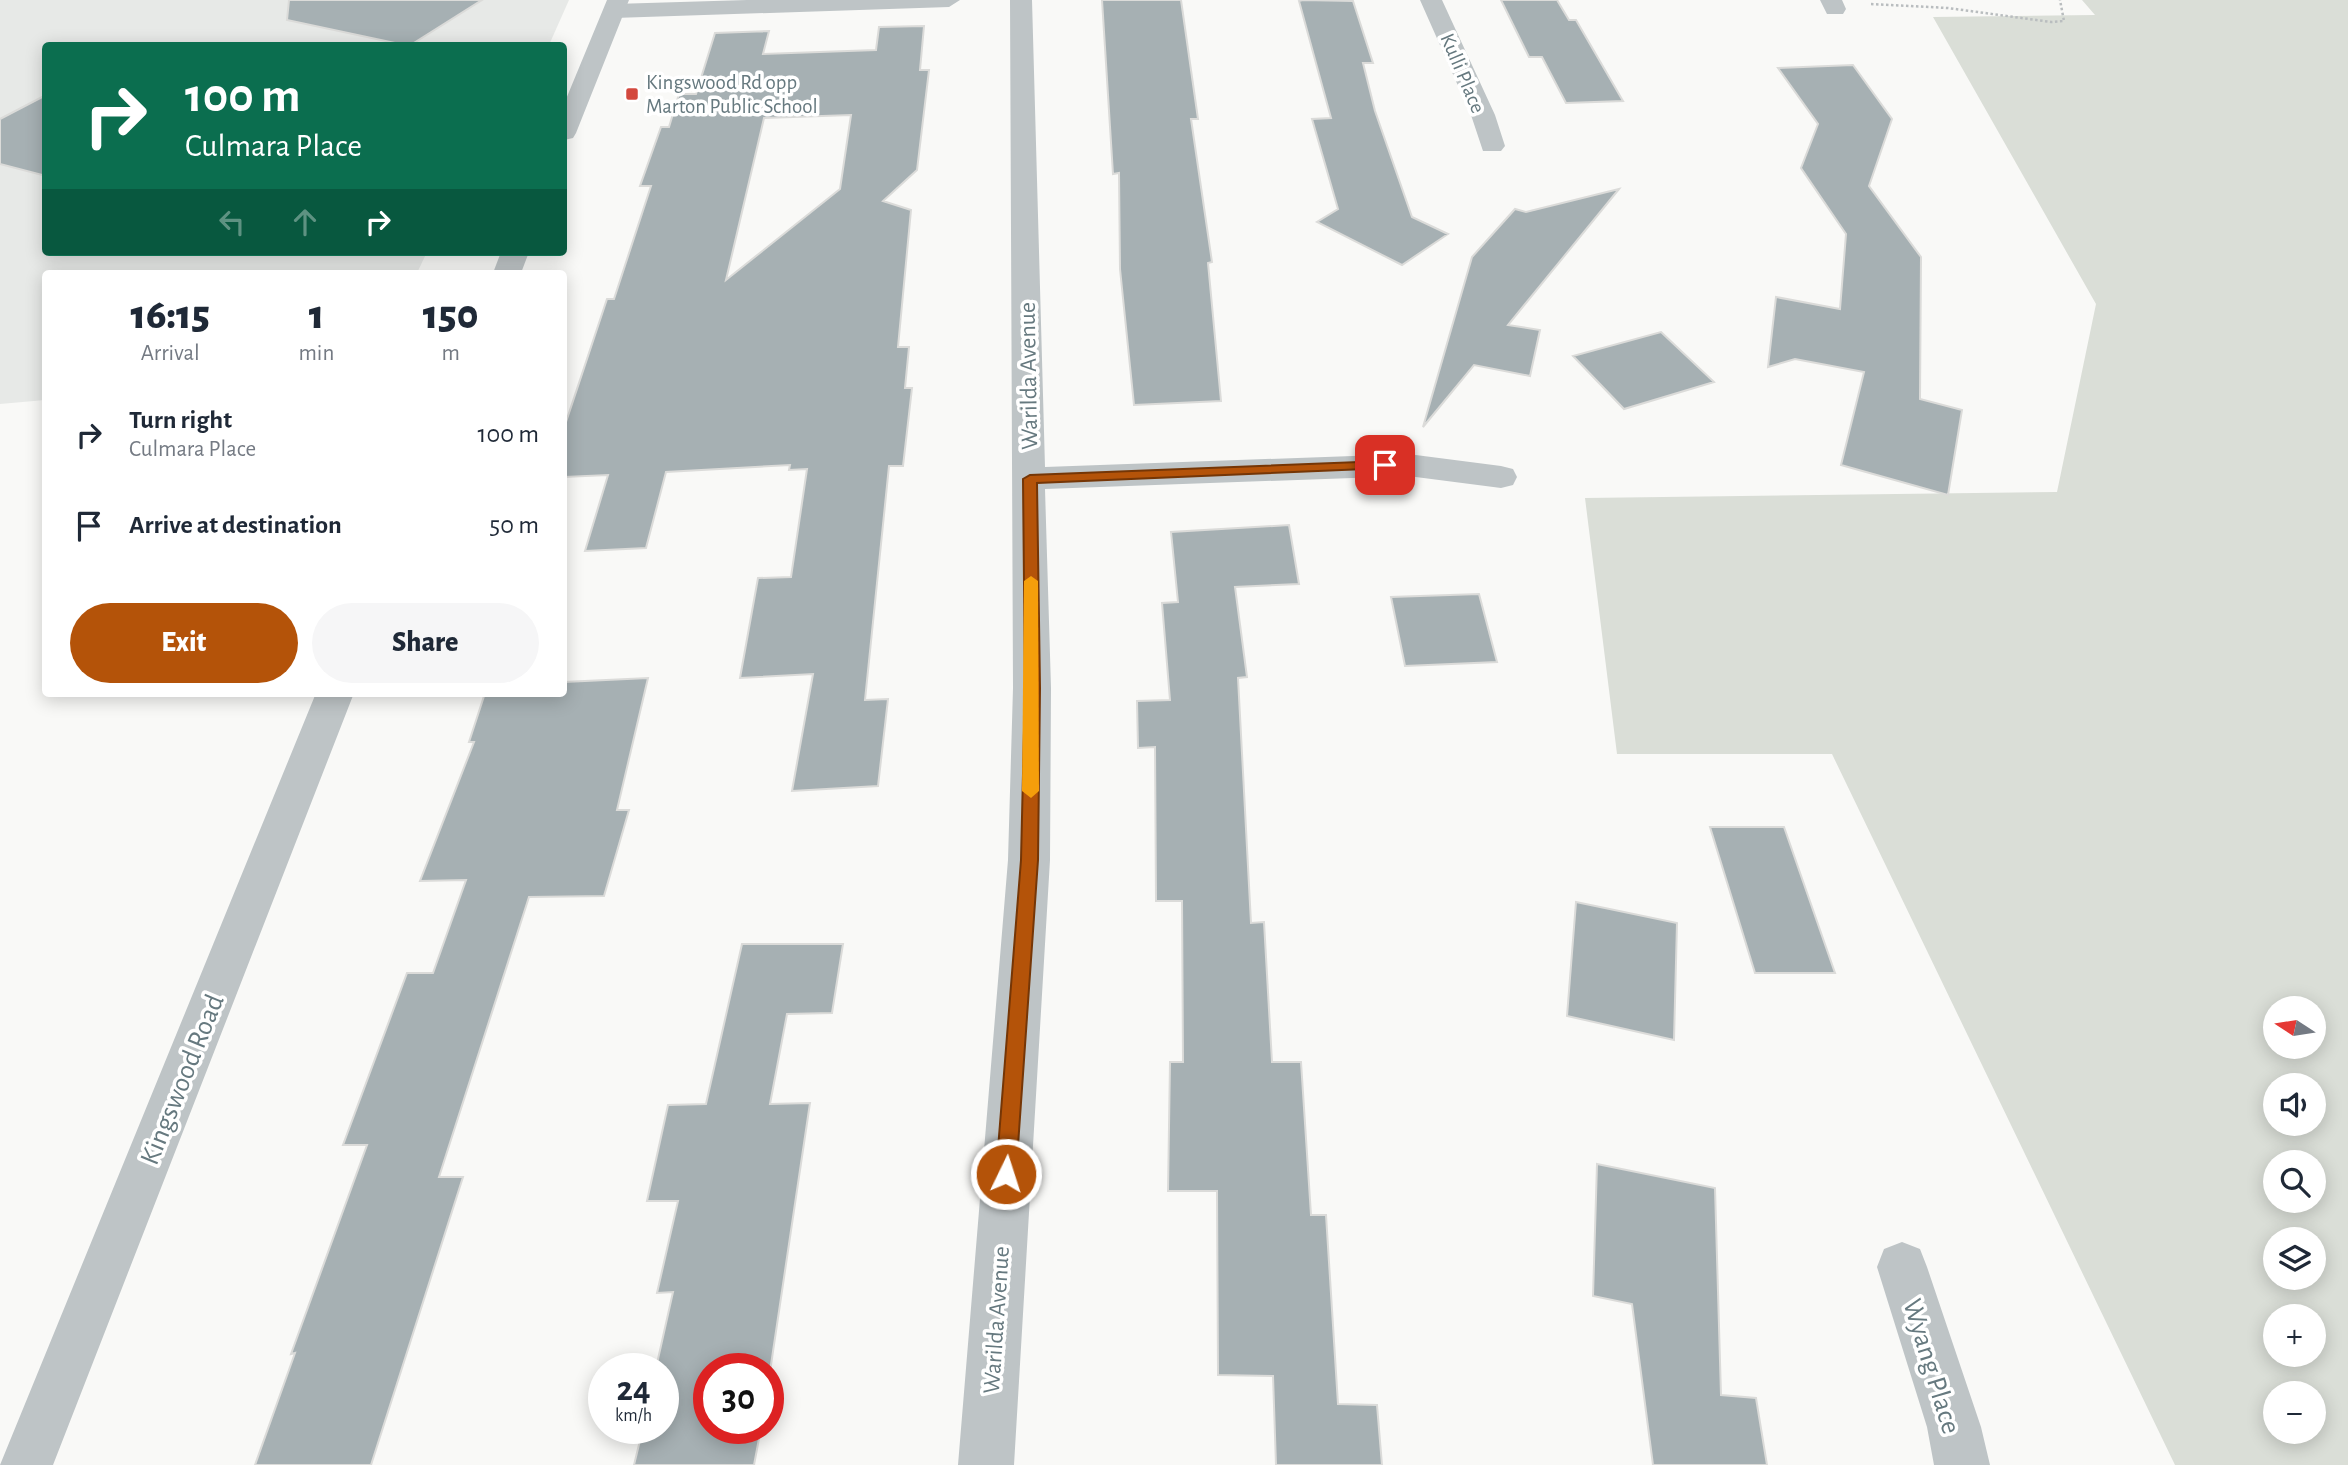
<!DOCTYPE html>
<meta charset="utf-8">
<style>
body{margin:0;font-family:"Alegreya Sans",sans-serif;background:#f6f6f7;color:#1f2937;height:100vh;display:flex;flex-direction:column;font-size:26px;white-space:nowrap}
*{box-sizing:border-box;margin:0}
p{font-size:23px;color:#747a83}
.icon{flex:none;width:38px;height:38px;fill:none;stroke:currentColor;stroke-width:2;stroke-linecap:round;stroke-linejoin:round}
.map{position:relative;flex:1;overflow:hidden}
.sheet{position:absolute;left:42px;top:270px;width:525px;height:427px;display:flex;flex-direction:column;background:#fff;border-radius:7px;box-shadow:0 4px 18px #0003}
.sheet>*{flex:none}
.hud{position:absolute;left:42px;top:42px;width:525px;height:214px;border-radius:7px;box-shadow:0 4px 18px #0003;background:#0b6e4f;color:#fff;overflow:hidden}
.needle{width:46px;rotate:282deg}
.controls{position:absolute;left:2263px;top:996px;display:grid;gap:14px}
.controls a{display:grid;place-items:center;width:63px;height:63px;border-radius:50%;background:#fff;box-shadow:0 4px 18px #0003;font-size:35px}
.speed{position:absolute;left:588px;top:1353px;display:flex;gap:14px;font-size:35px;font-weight:700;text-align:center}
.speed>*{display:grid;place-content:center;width:91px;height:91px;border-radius:50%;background:#fff;box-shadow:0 4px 18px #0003;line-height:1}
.speed small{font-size:18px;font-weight:400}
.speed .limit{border:10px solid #d22;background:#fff;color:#111}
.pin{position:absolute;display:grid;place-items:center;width:60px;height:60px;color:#fff;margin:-30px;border-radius:14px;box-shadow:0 4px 10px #0006}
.me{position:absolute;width:77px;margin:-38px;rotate:4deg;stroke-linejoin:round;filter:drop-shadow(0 0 5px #0008)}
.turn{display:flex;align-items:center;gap:24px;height:147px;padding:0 28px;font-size:32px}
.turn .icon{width:91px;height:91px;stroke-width:2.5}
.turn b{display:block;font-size:49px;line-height:60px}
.lanes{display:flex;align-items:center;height:66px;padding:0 28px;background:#0003;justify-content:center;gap:35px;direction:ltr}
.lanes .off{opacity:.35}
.eta{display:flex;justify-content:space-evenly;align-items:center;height:119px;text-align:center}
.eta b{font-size:42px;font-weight:800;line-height:49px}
.action{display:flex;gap:14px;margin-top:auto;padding:14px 28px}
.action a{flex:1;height:80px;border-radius:42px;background:#b45309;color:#fff;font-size:28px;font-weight:800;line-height:80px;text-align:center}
.action a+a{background:#f6f6f7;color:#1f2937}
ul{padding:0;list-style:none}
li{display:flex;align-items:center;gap:21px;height:91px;padding:0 28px}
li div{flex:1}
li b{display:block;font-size:26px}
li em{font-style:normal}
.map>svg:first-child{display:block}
</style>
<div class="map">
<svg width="2348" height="1465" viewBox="0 0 2348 1465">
<rect width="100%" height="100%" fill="#f9f9f7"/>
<path fill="#e7e9e7" d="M 0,0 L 569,0 L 549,45 L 46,46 L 46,252 L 427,252 L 417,273 L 46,273 L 45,400 L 0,404 Z"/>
<path fill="#daded7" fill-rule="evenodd" d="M 2082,0 L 2348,0 L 2348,1465 L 2175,1465 L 1832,754 L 1617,754 L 1585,498 L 2057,492 L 2096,304 L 1933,17 L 2095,15 ZM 2275,1008 L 2314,1008 L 2314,1046 L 2275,1046 ZM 2275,1085 L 2314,1085 L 2314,1124 L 2275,1124 ZM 2275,1162 L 2314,1162 L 2314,1200 L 2275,1200 ZM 2275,1239 L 2314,1239 L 2314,1278 L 2275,1278 ZM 2275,1316 L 2314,1316 L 2314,1354 L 2275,1354 ZM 2275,1393 L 2314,1393 L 2314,1432 L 2275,1432 Z"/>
<path fill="#a6b0b3" stroke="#dbdbd9" stroke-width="2" fill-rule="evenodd" d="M 289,0 L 482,0 L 409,46 L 287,20 Z
M 1102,0 L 1181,0 L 1198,119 L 1191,119 L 1212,262 L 1208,263 L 1221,401 L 1134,405 L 1120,269 L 1119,173 L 1113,174 Z
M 1303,0 L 1353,1 L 1373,63 L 1363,63 L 1375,111 L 1412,217 L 1448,234 L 1402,265 L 1317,222 L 1338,209 L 1312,119 L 1331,118 L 1299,1 Z
M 1501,0 L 1557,0 L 1569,20 L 1576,20 L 1623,101 L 1566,103 L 1542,57 L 1529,57 Z
M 924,26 L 920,70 L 929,70 L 917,170 L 883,201 L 911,210 L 898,347 L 909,347 L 905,388 L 912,388 L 903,466 L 889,466 L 865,700 L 888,699 L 878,786 L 792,791 L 813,674 L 740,678 L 758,578 L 791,577 L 807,469 L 789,470 L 790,465 L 666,472 L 646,548 L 585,551 L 608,475 L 564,477 L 564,428 L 607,299 L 614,299 L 651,186 L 640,186 L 661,127 L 669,127 L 679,94 L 696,94 L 715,33 L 769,31 L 763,54 L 876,50 L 879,27 ZM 851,115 L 840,189 L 726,280 L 764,118 Z
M 1853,65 L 1892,119 L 1869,186 L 1921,257 L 1920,399 L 1962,410 L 1948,495 L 1841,465 L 1864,372 L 1795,359 L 1768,367 L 1776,297 L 1840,309 L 1846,234 L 1801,168 L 1818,124 L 1778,68 Z
M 46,95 L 46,176 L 0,164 L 0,119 Z
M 1619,189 L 1508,325 L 1540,330 L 1530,376 L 1474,365 L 1423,427 L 1472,257 L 1515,209 L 1526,212 Z
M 1661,332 L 1714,382 L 1624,409 L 1573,356 Z
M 1289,525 L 1299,584 L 1235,587 L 1247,677 L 1238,678 L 1251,923 L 1264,922 L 1272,1062 L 1301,1062 L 1311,1215 L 1326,1215 L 1338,1404 L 1377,1405 L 1382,1465 L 1276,1465 L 1273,1376 L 1218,1375 L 1217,1191 L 1168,1191 L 1170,1062 L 1183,1062 L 1182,901 L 1156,901 L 1155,747 L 1138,748 L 1137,701 L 1170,700 L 1162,603 L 1178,602 L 1171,532 Z
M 1479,594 L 1497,662 L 1405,666 L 1391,597 Z
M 648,678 L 617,810 L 629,810 L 604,896 L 529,897 L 439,1177 L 463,1177 L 371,1465 L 255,1465 L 295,1353 L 291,1354 L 367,1145 L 343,1145 L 407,973 L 433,973 L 466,880 L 420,881 L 474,742 L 469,742 L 485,693 L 564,693 L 564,682 Z
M 1710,827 L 1784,827 L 1835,973 L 1755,973 Z
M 1576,902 L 1677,923 L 1674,1040 L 1567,1016 Z
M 742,944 L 843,944 L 832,1013 L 787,1014 L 770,1104 L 810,1103 L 768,1385 L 768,1368 L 709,1368 L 709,1428 L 761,1428 L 754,1465 L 634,1465 L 643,1428 L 663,1428 L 663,1368 L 656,1368 L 673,1292 L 657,1293 L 678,1201 L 647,1201 L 668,1105 L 706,1104 Z
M 1597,1164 L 1715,1188 L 1721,1395 L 1756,1398 L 1767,1465 L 1653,1465 L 1632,1304 L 1593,1296 Z"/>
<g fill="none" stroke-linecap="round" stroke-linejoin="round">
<path stroke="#b9bdbf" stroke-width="2.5" stroke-dasharray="2.5 2.5" stroke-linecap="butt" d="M 1871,4 L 1948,8 L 2051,22 L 2064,21 L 2060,0"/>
<path fill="#bec4c6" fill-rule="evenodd" d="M 747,0 L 960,0 L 949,7 L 614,18 L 603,11 L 614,4 Z
M 1010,0 L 1032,0 L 1045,467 L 1408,454 L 1501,466 L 1513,469 L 1517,477 L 1513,485 L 1501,488 L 1408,476 L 1045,489 L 1051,688 L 1050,860 L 1014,1465 L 958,1465 L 1008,860 L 1013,688 Z
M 1420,0 L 1442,0 L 1495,115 L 1505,146 L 1501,151 L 1483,151 L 1471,115 Z
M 1820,0 L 1842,0 L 1846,9 L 1843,14 L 1827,14 Z
M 1902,1242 L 1920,1249 L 1927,1267 L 1981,1427 L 1990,1465 L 1934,1465 L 1927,1427 L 1877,1267 L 1884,1249 Z"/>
<path fill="#bec4c6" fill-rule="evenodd" d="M 607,0 L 629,0 L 576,133 L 573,138 L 564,140 L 564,104 Z
M 501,252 L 529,252 L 521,273 L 493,273 Z
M 316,693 L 354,693 L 53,1465 L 0,1465 Z"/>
</g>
<path fill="#b45309" stroke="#753606" stroke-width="2" d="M 1385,461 L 1391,465 L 1389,468 L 1037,483 L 1040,688 L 1038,860 L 1016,1174 L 1014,1181 L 1006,1184 L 999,1181 L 996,1174 L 1021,860 L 1025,688 L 1023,479 L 1030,475 Z"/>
<path fill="#f59e0b" d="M 1031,576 L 1038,581 L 1039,791 L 1031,798 L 1022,791 L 1024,581 Z"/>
<rect fill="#d3493e" stroke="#fff" stroke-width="2.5" x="625" y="87" width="14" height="14" rx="3.5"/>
<g text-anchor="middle" stroke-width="7" stroke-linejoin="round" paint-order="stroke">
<g font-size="21" fill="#66797f" stroke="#fff">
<text transform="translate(1463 73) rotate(67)" y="7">Kulli Place</text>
</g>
<g font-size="21" fill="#66797f" stroke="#fff" text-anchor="start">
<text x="646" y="89">Kingswood Rd opp<tspan x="646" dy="24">Marton Public School</tspan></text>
</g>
<g font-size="24" fill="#66797f" stroke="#fff">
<text transform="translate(1028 376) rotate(-91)" y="8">Warilda Avenue</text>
<text transform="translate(996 1320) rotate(-86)" y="8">Warilda Avenue</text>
</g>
<g font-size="28" fill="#66797f" stroke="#fff">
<text transform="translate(181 1079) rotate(-68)" y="10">Kingswood Road</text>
<text transform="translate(1933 1366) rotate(73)" y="10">Wyang Place</text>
</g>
</g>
</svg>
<div class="controls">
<a><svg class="needle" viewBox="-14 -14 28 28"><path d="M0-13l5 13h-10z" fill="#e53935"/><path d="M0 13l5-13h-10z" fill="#747a83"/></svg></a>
<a><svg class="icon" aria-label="sound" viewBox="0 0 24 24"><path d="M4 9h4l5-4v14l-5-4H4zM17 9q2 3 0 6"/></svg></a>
<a><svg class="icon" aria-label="search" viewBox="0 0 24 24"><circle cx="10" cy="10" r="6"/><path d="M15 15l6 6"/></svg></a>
<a><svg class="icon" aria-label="layers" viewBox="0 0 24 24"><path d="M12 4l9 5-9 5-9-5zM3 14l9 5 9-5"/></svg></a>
<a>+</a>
<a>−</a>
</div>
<div class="speed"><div>24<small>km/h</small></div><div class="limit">30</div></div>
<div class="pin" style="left:1385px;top:465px;background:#d93025"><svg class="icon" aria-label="arrive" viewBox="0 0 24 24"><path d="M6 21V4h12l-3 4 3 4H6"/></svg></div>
<svg class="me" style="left:1006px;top:1174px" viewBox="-20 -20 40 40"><circle r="17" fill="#b45309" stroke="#fff" stroke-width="3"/><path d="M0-11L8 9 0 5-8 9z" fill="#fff"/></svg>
<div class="hud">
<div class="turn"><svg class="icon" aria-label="right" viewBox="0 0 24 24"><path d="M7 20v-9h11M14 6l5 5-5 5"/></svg><div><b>100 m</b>Culmara Place</div></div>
<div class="lanes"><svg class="icon off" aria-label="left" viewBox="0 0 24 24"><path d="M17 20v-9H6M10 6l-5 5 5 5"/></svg><svg class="icon off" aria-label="ahead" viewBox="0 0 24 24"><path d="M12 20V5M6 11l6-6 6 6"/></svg><svg class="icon" aria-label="right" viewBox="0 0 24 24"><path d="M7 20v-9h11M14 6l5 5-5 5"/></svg></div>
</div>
<section class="sheet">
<div class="eta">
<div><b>16:15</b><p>Arrival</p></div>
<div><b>1</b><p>min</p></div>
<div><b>150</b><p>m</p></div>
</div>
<ul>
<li><svg class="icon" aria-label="right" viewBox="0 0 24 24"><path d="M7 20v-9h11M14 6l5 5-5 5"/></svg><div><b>Turn right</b><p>Culmara Place</p></div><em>100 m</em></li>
<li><svg class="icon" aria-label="arrive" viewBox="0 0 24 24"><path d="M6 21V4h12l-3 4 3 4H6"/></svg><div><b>Arrive at destination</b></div><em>50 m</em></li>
</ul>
<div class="action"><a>Exit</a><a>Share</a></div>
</section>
</div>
